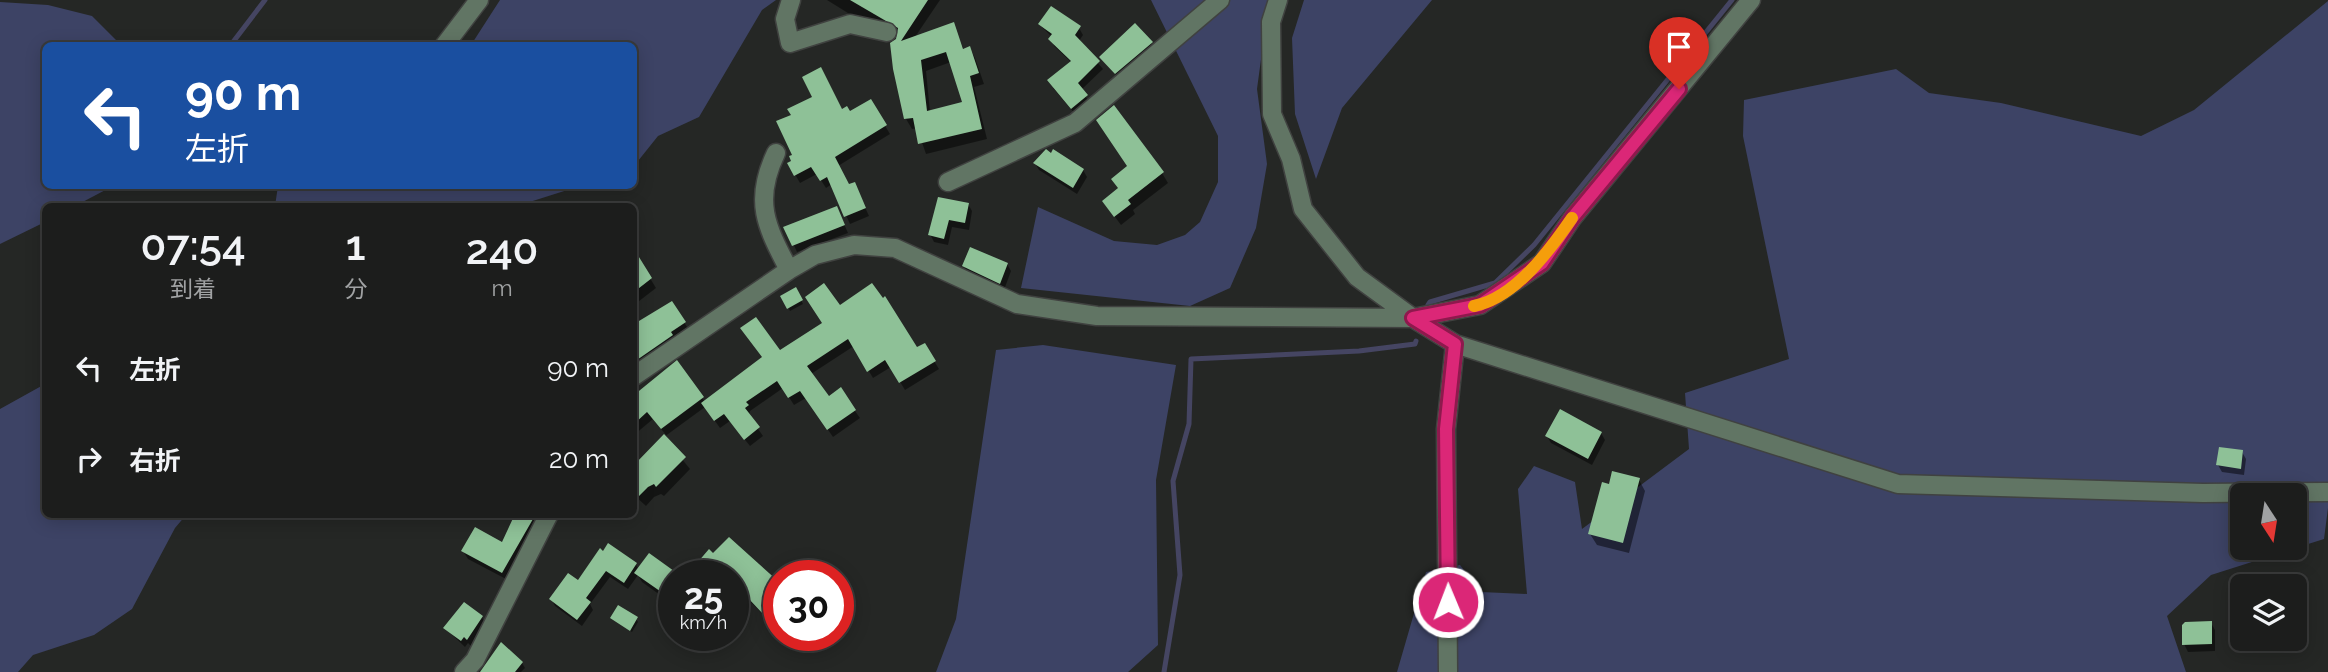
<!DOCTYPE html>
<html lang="ja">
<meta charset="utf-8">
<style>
body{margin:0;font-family:Raleway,"Noto Sans JP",sans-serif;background:#292a29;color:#f1f3f6;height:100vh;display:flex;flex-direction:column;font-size:26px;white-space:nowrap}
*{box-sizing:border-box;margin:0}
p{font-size:23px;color:#a0a2a3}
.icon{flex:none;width:38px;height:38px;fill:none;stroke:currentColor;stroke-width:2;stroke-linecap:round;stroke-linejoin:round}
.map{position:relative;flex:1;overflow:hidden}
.side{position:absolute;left:42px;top:203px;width:595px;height:315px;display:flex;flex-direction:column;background:#1c1d1c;border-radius:10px;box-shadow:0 4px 18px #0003,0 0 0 2px #3a3b3b}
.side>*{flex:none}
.banner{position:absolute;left:42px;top:42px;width:595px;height:147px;border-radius:10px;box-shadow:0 4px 18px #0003,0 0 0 2px #3a3b3b;background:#1a4fa0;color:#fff;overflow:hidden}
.needle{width:46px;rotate:168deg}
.buttons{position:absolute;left:2230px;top:483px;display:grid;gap:14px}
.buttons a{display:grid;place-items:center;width:77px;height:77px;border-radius:10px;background:#1c1d1c;box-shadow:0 4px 18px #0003,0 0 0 2px #3a3b3b;font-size:35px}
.speed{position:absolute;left:658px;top:560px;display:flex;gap:14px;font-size:35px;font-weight:700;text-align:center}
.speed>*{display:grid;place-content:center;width:91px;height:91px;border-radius:50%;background:#1c1d1c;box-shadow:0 4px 18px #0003,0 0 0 2px #3a3b3b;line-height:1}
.speed small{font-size:18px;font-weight:400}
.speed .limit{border:10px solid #d22;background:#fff;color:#111}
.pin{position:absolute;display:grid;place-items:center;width:60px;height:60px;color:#fff;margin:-72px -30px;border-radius:50% 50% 50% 0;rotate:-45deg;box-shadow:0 0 7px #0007}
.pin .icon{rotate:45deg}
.me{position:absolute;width:77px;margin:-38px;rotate:359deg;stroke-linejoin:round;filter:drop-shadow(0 0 5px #0008)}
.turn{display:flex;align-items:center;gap:24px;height:147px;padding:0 28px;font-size:32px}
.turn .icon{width:91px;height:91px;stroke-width:2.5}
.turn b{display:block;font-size:49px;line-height:60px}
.eta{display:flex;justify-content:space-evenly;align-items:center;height:119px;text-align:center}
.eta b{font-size:42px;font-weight:600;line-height:49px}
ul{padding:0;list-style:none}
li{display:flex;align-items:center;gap:21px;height:91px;padding:0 28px}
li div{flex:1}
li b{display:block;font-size:26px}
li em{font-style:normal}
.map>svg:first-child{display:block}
</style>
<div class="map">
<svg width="2328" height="672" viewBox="0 0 2328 672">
<rect width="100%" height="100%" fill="#252725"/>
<path fill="#3d4365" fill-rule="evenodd" d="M 500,0 L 776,0 L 762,10 L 699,117 L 658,136 L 634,166 L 634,46 L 471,45 Z
M 1151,0 L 1269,0 L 1257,89 L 1267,164 L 1256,228 L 1230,288 L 1190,306 L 1021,288 L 1038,207 L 1114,241 L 1157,245 L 1185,235 L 1200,222 L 1218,182 L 1218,136 Z
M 1304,0 L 1432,0 L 1342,108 L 1316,179 L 1295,114 L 1292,38 Z
M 2328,1 L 2328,508 L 2324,539 L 2211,575 L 2167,616 L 2186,672 L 1397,672 L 1426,572 L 1460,565 L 1481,592 L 1527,594 L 1518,489 L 1534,466 L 1575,482 L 1582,529 L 1689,449 L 1685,393 L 1789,359 L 1743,136 L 1744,100 L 1896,69 L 1929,93 L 2001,103 L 2141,136 L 2194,110 ZM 2242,495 L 2294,495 L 2294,548 L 2242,548 Z
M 0,2 L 48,5 L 92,16 L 121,45 L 46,46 L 46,186 L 113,186 L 75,206 L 46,206 L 45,222 L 0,244 Z
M 278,186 L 580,186 L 517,206 L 275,206 Z
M 1043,345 L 1176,365 L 1156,480 L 1158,645 L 1128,672 L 936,672 L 956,619 L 996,350 Z
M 45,384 L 46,514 L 186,515 L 175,528 L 132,609 L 94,635 L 33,655 L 18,672 L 0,672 L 0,409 Z"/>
<path fill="#0007" fill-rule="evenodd" d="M 827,0 L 940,0 L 915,37 L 953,24 L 964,50 L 970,48 L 975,58 L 984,84 L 974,87 L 987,139 L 926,154 L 917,128 L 912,129 L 906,119 L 898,34 L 869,18 L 864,23 ZM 951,62 L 964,104 L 930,112 L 926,71 Z
M 1040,25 L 1079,28 L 1083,35 L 1079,41 L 1103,69 L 1081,90 L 1090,103 L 1076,115 L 1053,88 L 1071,62 L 1054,46 L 1052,37 Z
M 1151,43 L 1155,50 L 1120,80 L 1101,57 Z
M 870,101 L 890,134 L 838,166 L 848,186 L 858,192 L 869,216 L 850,224 L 832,184 L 826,188 L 817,174 L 800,183 L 789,164 L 842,111 L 850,113 Z
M 1045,151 L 1083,170 L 1087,177 L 1077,194 L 1039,170 L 1035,163 Z
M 1162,173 L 1168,183 L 1133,210 L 1135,214 L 1121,225 L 1104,202 Z
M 938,199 L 968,204 L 972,211 L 969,230 L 952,227 L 948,245 L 934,242 L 930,234 Z
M 840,215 L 848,233 L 797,252 L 786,228 Z
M 634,252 L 656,288 L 634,305 Z
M 1007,264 L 1011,271 L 1004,290 L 968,273 L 964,266 Z
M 795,289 L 803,304 L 790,311 L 782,296 Z
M 672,304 L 689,330 L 636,369 L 634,364 L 634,326 Z
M 839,307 L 917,349 L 924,345 L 939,369 L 905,390 L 891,367 L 873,378 L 854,346 L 811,374 L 828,398 L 855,411 L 860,418 L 833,437 L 806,398 L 794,405 L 783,388 L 750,411 L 749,416 L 763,436 L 750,446 L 730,421 L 720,428 L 705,407 L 664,437 L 690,469 L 664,496 L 661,494 L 654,497 L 646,506 L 634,495 L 634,479 L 637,476 L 634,467 L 666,435 L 653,419 L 634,435 L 634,398 L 677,363 L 705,402 L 824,324 Z
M 1601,433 L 1605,440 L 1592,465 L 1551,443 L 1547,436 Z
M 2242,452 L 2246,459 L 2244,475 L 2222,472 L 2218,465 Z
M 1639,480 L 1645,491 L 1629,553 L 1597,545 L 1590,534 L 1610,486 Z
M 517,514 L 541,514 L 506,579 L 468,559 L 463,551 L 503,545 Z
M 600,551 L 636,565 L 639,570 L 649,556 L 677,576 L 674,576 L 674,605 L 642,582 L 638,575 L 628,589 L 610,577 L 590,604 L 593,610 L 582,626 L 555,606 L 551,599 L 578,583 Z
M 709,552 L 779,585 L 779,612 L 769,621 L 745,596 L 733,611 L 733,576 Z
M 482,617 L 486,625 L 471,646 L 468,643 L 465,647 L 445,628 Z
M 612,618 L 636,619 L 638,622 L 632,632 Z
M 2211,623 L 2215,630 L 2215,651 L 2188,652 L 2184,644 Z
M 522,663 L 525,668 L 521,672 L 482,672 Z"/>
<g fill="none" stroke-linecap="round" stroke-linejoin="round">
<path stroke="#454562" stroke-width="5" d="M 230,46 L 265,0
M 1428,305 L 1430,302 L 1495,283 L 1534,245 L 1732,0
M 1164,672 L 1180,575 L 1173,481 L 1189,424 L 1191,359 L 1359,351 L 1415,344 L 1416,341"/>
</g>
<path fill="#8ec197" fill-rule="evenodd" d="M 850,0 L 928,0 L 901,41 L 954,22 L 963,49 L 970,46 L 979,73 L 970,76 L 982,129 L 918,144 L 913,118 L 904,119 L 893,69 L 890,43 L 896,39 L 898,28 ZM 946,52 L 962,102 L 927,111 L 921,60 Z
M 1051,6 L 1081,26 L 1075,35 L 1100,61 L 1078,83 L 1088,95 L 1071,109 L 1047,80 L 1071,61 L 1048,39 L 1052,34 L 1038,24 Z
M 1135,23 L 1153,42 L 1115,74 L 1099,57 Z
M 821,67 L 842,109 L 847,106 L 850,111 L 871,99 L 887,125 L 835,157 L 849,184 L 855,182 L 866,208 L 844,217 L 827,177 L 820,181 L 811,167 L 794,176 L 787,163 L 791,161 L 789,156 L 792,155 L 776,121 L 791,115 L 787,109 L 812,97 L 802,77 Z
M 1114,105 L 1164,172 L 1128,200 L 1131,204 L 1114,217 L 1102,201 L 1118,188 L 1111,179 L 1127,166 L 1096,120 Z
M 1046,149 L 1051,153 L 1053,149 L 1084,169 L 1073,188 L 1033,163 Z
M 938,197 L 969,203 L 965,223 L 949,220 L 944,239 L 928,235 Z
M 837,206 L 845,225 L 792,246 L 783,227 Z
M 970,247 L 1008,263 L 1000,284 L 962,266 Z
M 634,249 L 652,278 L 634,292 Z
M 824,283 L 840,305 L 872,283 L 883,298 L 885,296 L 917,347 L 925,343 L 936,361 L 899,383 L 885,360 L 867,372 L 848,339 L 807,366 L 829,396 L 841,387 L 856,410 L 827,430 L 800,391 L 788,398 L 777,381 L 746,402 L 749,405 L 745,408 L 760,427 L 744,440 L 724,414 L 714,421 L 701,403 L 762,357 L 740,328 L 756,317 L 780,350 L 822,323 L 805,297 Z
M 796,287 L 803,300 L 787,309 L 780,296 Z
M 672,301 L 686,322 L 671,332 L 673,335 L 634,362 L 634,324 Z
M 677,360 L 704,397 L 661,429 L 647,412 L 634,424 L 634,395 Z
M 1560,409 L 1602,432 L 1588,459 L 1545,436 Z
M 664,434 L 686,457 L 656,487 L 654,484 L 648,487 L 634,501 L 634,465 Z
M 2219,447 L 2243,450 L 2241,469 L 2216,465 Z
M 1612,471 L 1640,478 L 1623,543 L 1588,534 L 1602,482 L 1609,484 Z
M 515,514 L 533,519 L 502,573 L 461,551 L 475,527 L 502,542 Z
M 729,537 L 779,582 L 779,599 L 763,614 L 733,582 L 733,576 L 686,576 L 709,549 L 713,553 Z
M 608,543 L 637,563 L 624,583 L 606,571 L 586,598 L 591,602 L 577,620 L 549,599 L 568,573 L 578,580 L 600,548 L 603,551 Z
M 649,553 L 674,571 L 674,587 L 667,596 L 634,573 Z
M 464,602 L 483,616 L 467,640 L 464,637 L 461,641 L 443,628 Z
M 618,605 L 638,617 L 630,631 L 610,618 Z
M 2212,621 L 2212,644 L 2182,645 L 2182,625 L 2185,622 Z
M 501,642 L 523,662 L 515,672 L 480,672 Z"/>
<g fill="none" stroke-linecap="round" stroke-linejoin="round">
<defs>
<path id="minor" d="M 791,0 L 785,19 L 790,43 L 850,24 L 887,32
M 1278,0 L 1271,22 L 1272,114 L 1291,159 L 1303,209 L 1357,277 L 1413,318 L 1455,344 L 1898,484 L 2203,493 L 2328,492
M 444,46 L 479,0
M 776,153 C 753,201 766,226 789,270
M 948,182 L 1075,123 L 1220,0
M 634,376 L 789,270 L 815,255 L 854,245 L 895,248 L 1017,304 L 1097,316 L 1413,318 L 1480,305 L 1542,263 L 1573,217 L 1751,0
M 464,672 L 475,660 L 549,514
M 1448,672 L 1446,429 L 1455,344"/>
</defs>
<use href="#minor" stroke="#404240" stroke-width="21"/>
<use href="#minor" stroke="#617564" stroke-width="18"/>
</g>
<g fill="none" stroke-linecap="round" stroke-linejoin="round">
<defs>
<path id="route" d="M 1448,602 L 1446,429 L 1455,344 L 1413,318 L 1480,305 L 1542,263 L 1573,217 L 1679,89"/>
</defs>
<use href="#route" stroke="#8e194d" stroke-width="18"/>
<use href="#route" stroke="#db2777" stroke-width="12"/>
<path stroke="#f59e0b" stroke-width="12" d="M 1474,306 C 1515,298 1550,250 1572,218"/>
</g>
</svg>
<div class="buttons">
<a><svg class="needle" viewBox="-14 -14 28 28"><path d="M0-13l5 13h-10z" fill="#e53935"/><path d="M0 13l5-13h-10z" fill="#a0a2a3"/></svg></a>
<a><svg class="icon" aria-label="layers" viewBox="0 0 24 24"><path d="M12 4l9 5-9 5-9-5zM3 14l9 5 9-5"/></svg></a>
</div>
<div class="speed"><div>25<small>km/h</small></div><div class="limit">30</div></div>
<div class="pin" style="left:1679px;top:89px;background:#d93025"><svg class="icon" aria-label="arrive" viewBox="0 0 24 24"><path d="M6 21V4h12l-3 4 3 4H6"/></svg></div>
<svg class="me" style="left:1448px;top:602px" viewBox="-20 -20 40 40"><circle r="17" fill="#db2777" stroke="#fff" stroke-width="3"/><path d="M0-11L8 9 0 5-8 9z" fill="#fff"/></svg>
<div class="banner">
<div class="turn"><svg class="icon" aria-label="left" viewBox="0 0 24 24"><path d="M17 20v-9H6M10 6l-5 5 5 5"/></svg><div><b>90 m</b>左折</div></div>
</div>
<section class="side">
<div class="eta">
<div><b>07:54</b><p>到着</p></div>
<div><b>1</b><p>分</p></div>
<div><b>240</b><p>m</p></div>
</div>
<ul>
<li><svg class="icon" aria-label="left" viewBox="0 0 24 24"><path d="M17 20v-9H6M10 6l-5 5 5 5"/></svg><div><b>左折</b></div><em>90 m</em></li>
<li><svg class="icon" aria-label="right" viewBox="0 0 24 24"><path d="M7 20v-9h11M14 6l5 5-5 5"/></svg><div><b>右折</b></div><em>20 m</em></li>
</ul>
</section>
</div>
